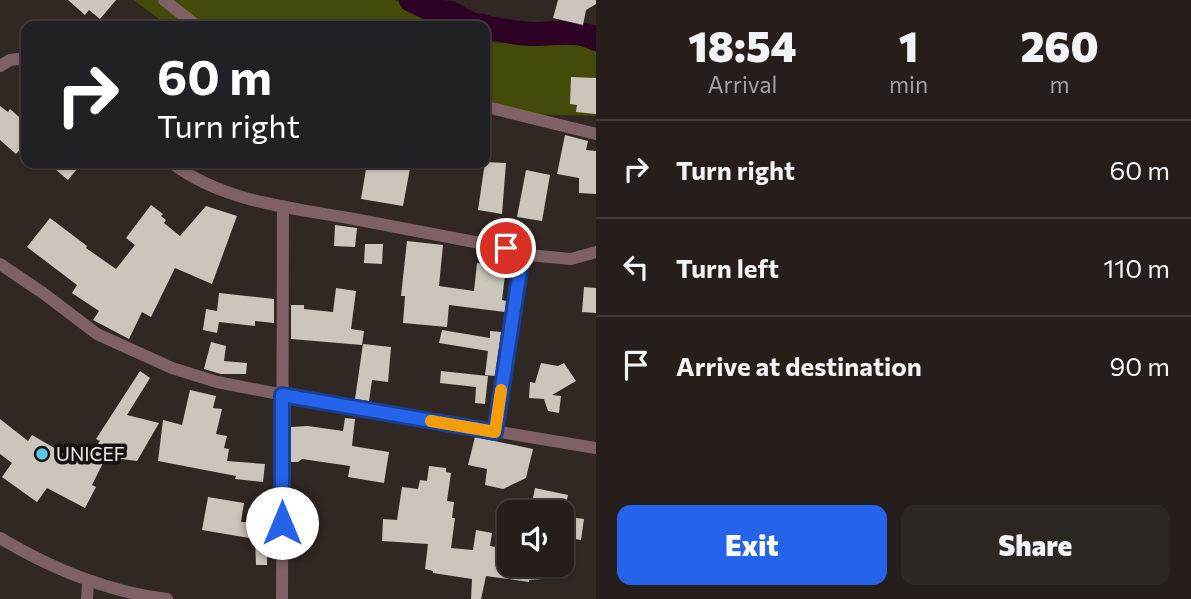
<!DOCTYPE html>
<style>
body{margin:0;font-family:Commissioner,sans-serif;background:#2d2724;color:#f1f3f6;height:100vh;display:flex;flex-direction:column;font-size:26px;white-space:nowrap}
*{box-sizing:border-box;margin:0}
p{font-size:23px;color:#a3a2a3}
.icon{flex:none;width:38px;height:38px;fill:none;stroke:currentColor;stroke-width:2;stroke-linecap:round;stroke-linejoin:round}
.map{position:relative;flex:1;overflow:hidden}
.drawer{display:flex;flex-direction:column;background:#251e1b;width:595px}
.drawer>*{flex:none}
.banner{position:absolute;left:21px;top:21px;width:469px;height:147px;border-radius:14px;box-shadow:0 2px 5px #0004,0 0 0 2px #423c3a;background:#202124;color:#fff;overflow:hidden}
.tools{position:absolute;left:497px;top:500px;display:grid;gap:14px}
.tools a{display:grid;place-items:center;width:77px;height:77px;border-radius:14px;background:#251e1b;box-shadow:0 2px 5px #0004,0 0 0 2px #423c3a;font-size:35px}
.pin{position:absolute;display:grid;place-items:center;width:60px;height:60px;color:#fff;margin:-30px;border:4px solid #fff;border-radius:50%;box-shadow:0 2px 7px #0007}
.me{position:absolute;width:77px;margin:-38px;rotate:0deg;stroke-linejoin:round;filter:drop-shadow(0 0 5px #0008)}
.turn{display:flex;align-items:center;gap:24px;height:147px;padding:0 21px;font-size:32px}
.turn .icon{width:91px;height:91px;stroke-width:2.5}
.turn b{display:block;font-size:49px;line-height:60px}
.eta{display:flex;justify-content:space-evenly;align-items:center;height:119px;text-align:center}
.eta b{font-size:42px;font-weight:800;line-height:49px}
.cta{display:flex;gap:14px;margin-top:auto;padding:14px 21px}
.cta a{flex:1;height:80px;border-radius:14px;background:#2563eb;color:#fff;font-size:28px;font-weight:800;line-height:80px;text-align:center}
.cta a+a{background:#2d2724;color:#f1f3f6}
ul{padding:0;list-style:none}
li{display:flex;align-items:center;gap:21px;height:98px;padding:0 21px;border-top:2px solid #423c3a}
li div{flex:1}
li b{display:block;font-size:26px}
li em{font-style:normal}
main{display:flex;flex:1;min-height:0}
.map>svg:first-child{display:block}
</style>
<main>
<div class="map">
<svg width="596" height="599" viewBox="0 0 596 599">
<rect width="100%" height="100%" fill="#312824"/>
<path fill="#444a07" d="M 134,0 L 395,0 L 428,18 L 448,26 L 168,26 Z
M 589,33 L 596,37 L 596,116 L 485,113 L 485,39 L 495,43 L 567,42 Z"/>
<g fill="none" stroke-linecap="round" stroke-linejoin="round">
<path stroke="#2e0225" stroke-width="24" d="M 411,0 L 435,11 L 451,13 L 473,25 L 483,26
M 485,27 C 501,30 518,34 535,34 C 557,34 576,29 596,39"/>
</g>
<path fill="#cbc5bb" d="M 68,0 L 116,0 L 100,19 L 89,10 L 85,15 Z
M 558,0 L 596,0 L 596,4 L 586,10 L 583,25 L 553,18 Z
M 571,77 L 596,78 L 596,114 L 576,112 L 577,105 L 570,104 Z
M 0,106 L 8,112 L 10,109 L 26,123 L 26,130 L 20,138 L 24,141 L 24,145 L 16,154 L 0,140 Z
M 565,135 L 588,141 L 586,150 L 596,151 L 596,194 L 579,193 L 579,178 L 557,174 Z
M 485,162 L 506,163 L 502,214 L 478,210 Z
M 48,163 L 82,163 L 68,180 Z
M 367,163 L 411,163 L 403,206 L 361,199 Z
M 526,170 L 550,175 L 542,221 L 517,217 Z
M 151,205 L 163,214 L 161,216 L 166,220 L 164,223 L 180,236 L 206,206 L 237,216 L 212,284 L 175,268 L 151,317 L 142,312 L 129,339 L 93,320 L 99,311 L 72,293 L 77,285 L 27,247 L 50,218 L 87,246 L 86,248 L 116,269 L 135,245 L 126,238 Z
M 335,225 L 357,228 L 355,247 L 334,246 Z
M 407,241 L 443,245 L 439,286 L 474,291 L 477,263 L 506,267 L 502,300 L 506,301 L 505,312 L 449,305 L 447,327 L 403,323 L 405,296 L 401,296 Z
M 365,244 L 383,244 L 382,264 L 364,263 Z
M 584,287 L 596,288 L 596,313 L 582,312 Z
M 336,288 L 356,291 L 351,329 L 364,331 L 362,345 L 291,339 L 291,305 L 304,305 L 304,309 L 333,312 Z
M 219,293 L 274,299 L 274,323 L 255,321 L 255,326 L 219,322 L 217,333 L 203,330 L 206,309 L 217,311 Z
M 442,330 L 490,338 L 490,331 L 501,332 L 495,376 L 485,375 L 488,351 L 439,343 Z
M 211,342 L 226,346 L 224,361 L 247,363 L 246,374 L 221,374 L 204,369 Z
M 363,344 L 391,347 L 388,382 L 372,380 L 369,401 L 355,399 Z
M 541,363 L 558,366 L 564,363 L 576,381 L 552,395 L 561,396 L 559,413 L 548,411 L 544,399 L 529,398 L 530,382 L 535,383 Z
M 140,371 L 150,378 L 127,415 L 159,423 L 137,461 L 106,457 L 92,485 L 96,487 L 85,508 L 47,488 L 37,502 L 2,477 L 12,463 L 0,454 L 0,419 L 28,441 L 32,435 L 75,460 L 76,457 L 84,461 L 100,441 L 96,439 Z
M 441,371 L 488,376 L 485,404 L 475,403 L 476,387 L 440,383 Z
M 190,390 L 216,396 L 213,408 L 222,409 L 216,434 L 227,436 L 224,448 L 229,449 L 227,461 L 265,464 L 263,482 L 235,479 L 236,476 L 158,461 L 163,420 L 182,425 Z
M 345,418 L 355,419 L 352,446 L 389,452 L 384,483 L 348,477 L 350,466 L 302,459 L 298,462 L 291,462 L 291,427 L 308,426 L 343,431 Z
M 475,437 L 533,449 L 526,478 L 503,489 L 485,485 L 487,469 L 468,465 Z
M 429,466 L 446,468 L 446,472 L 451,473 L 447,501 L 454,502 L 452,518 L 455,518 L 451,548 L 473,550 L 476,530 L 492,533 L 490,546 L 509,549 L 509,565 L 553,565 L 554,578 L 529,580 L 529,582 L 486,576 L 481,599 L 471,599 L 472,579 L 433,573 L 433,571 L 425,569 L 428,544 L 382,541 L 383,519 L 397,520 L 402,487 L 418,489 L 420,480 L 427,481 Z
M 535,488 L 568,495 L 564,513 L 530,513 Z
M 208,497 L 244,503 L 241,522 L 268,522 L 267,565 L 256,565 L 255,539 L 202,530 Z
M 562,516 L 584,519 L 581,540 L 562,537 Z"/>
<g fill="none" stroke-linecap="round" stroke-linejoin="round">
<path stroke="#7f6165" stroke-width="12" d="M 164,0 L 197,26
M 0,66 L 10,60 L 26,58
M 491,108 L 596,134
M 172,163 C 222,202 293,208 354,219 C 405,229 456,238 506,248 L 517,254 L 520,270 L 495,432
M 517,254 L 571,259 L 596,252
M 0,264 L 43,293 L 97,334 L 172,368 L 217,382 L 320,402 L 596,448
M 0,538 C 52,569 107,592 167,599
M 87,599 L 88,581
M 282,599 L 283,206"/>
</g>
<g fill="none" stroke-linecap="round" stroke-linejoin="round">
<defs>
<path id="route" d="M 282,523 L 282,395 L 495,432 L 520,270 L 517,254 L 506,248"/>
</defs>
<use href="#route" stroke="#184099" stroke-width="18"/>
<use href="#route" stroke="#2563eb" stroke-width="12"/>
<path stroke="#f59e0b" stroke-width="12" d="M 431,421 L 495,432 L 501,390"/>
</g>
<circle fill="#5ac8e6" stroke="#161210" stroke-width="2.5" cx="42" cy="454" r="7"/>
<g text-anchor="middle" stroke-width="7" stroke-linejoin="round" paint-order="stroke">
<g font-size="19" fill="#f0eae7" stroke="#161210" text-anchor="start">
<text x="56" y="461">UNICEF</text>
</g>
</g>
</svg>
<div class="tools">
<a><svg class="icon" aria-label="sound" viewBox="0 0 24 24"><path d="M4 9h4l5-4v14l-5-4H4zM17 9q2 3 0 6"/></svg></a>
</div>
<div class="pin" style="left:506px;top:248px;background:#d93025"><svg class="icon" aria-label="arrive" viewBox="0 0 24 24"><path d="M6 21V4h12l-3 4 3 4H6"/></svg></div>
<svg class="me" style="left:282px;top:523px" viewBox="-20 -20 40 40"><circle r="19" fill="#fff"/><path d="M0-13L10 11 0 6-10 11z" fill="#2563eb"/></svg>
<div class="banner">
<div class="turn"><svg class="icon" aria-label="right" viewBox="0 0 24 24"><path d="M7 20v-9h11M14 6l5 5-5 5"/></svg><div><b>60 m</b>Turn right</div></div>
</div>
</div>
<section class="drawer">
<div class="eta">
<div><b>18:54</b><p>Arrival</p></div>
<div><b>1</b><p>min</p></div>
<div><b>260</b><p>m</p></div>
</div>
<ul>
<li><svg class="icon" aria-label="right" viewBox="0 0 24 24"><path d="M7 20v-9h11M14 6l5 5-5 5"/></svg><div><b>Turn right</b></div><em>60 m</em></li>
<li><svg class="icon" aria-label="left" viewBox="0 0 24 24"><path d="M17 20v-9H6M10 6l-5 5 5 5"/></svg><div><b>Turn left</b></div><em>110 m</em></li>
<li><svg class="icon" aria-label="arrive" viewBox="0 0 24 24"><path d="M6 21V4h12l-3 4 3 4H6"/></svg><div><b>Arrive at destination</b></div><em>90 m</em></li>
</ul>
<div class="cta"><a>Exit</a><a>Share</a></div>
</section>
</main>
